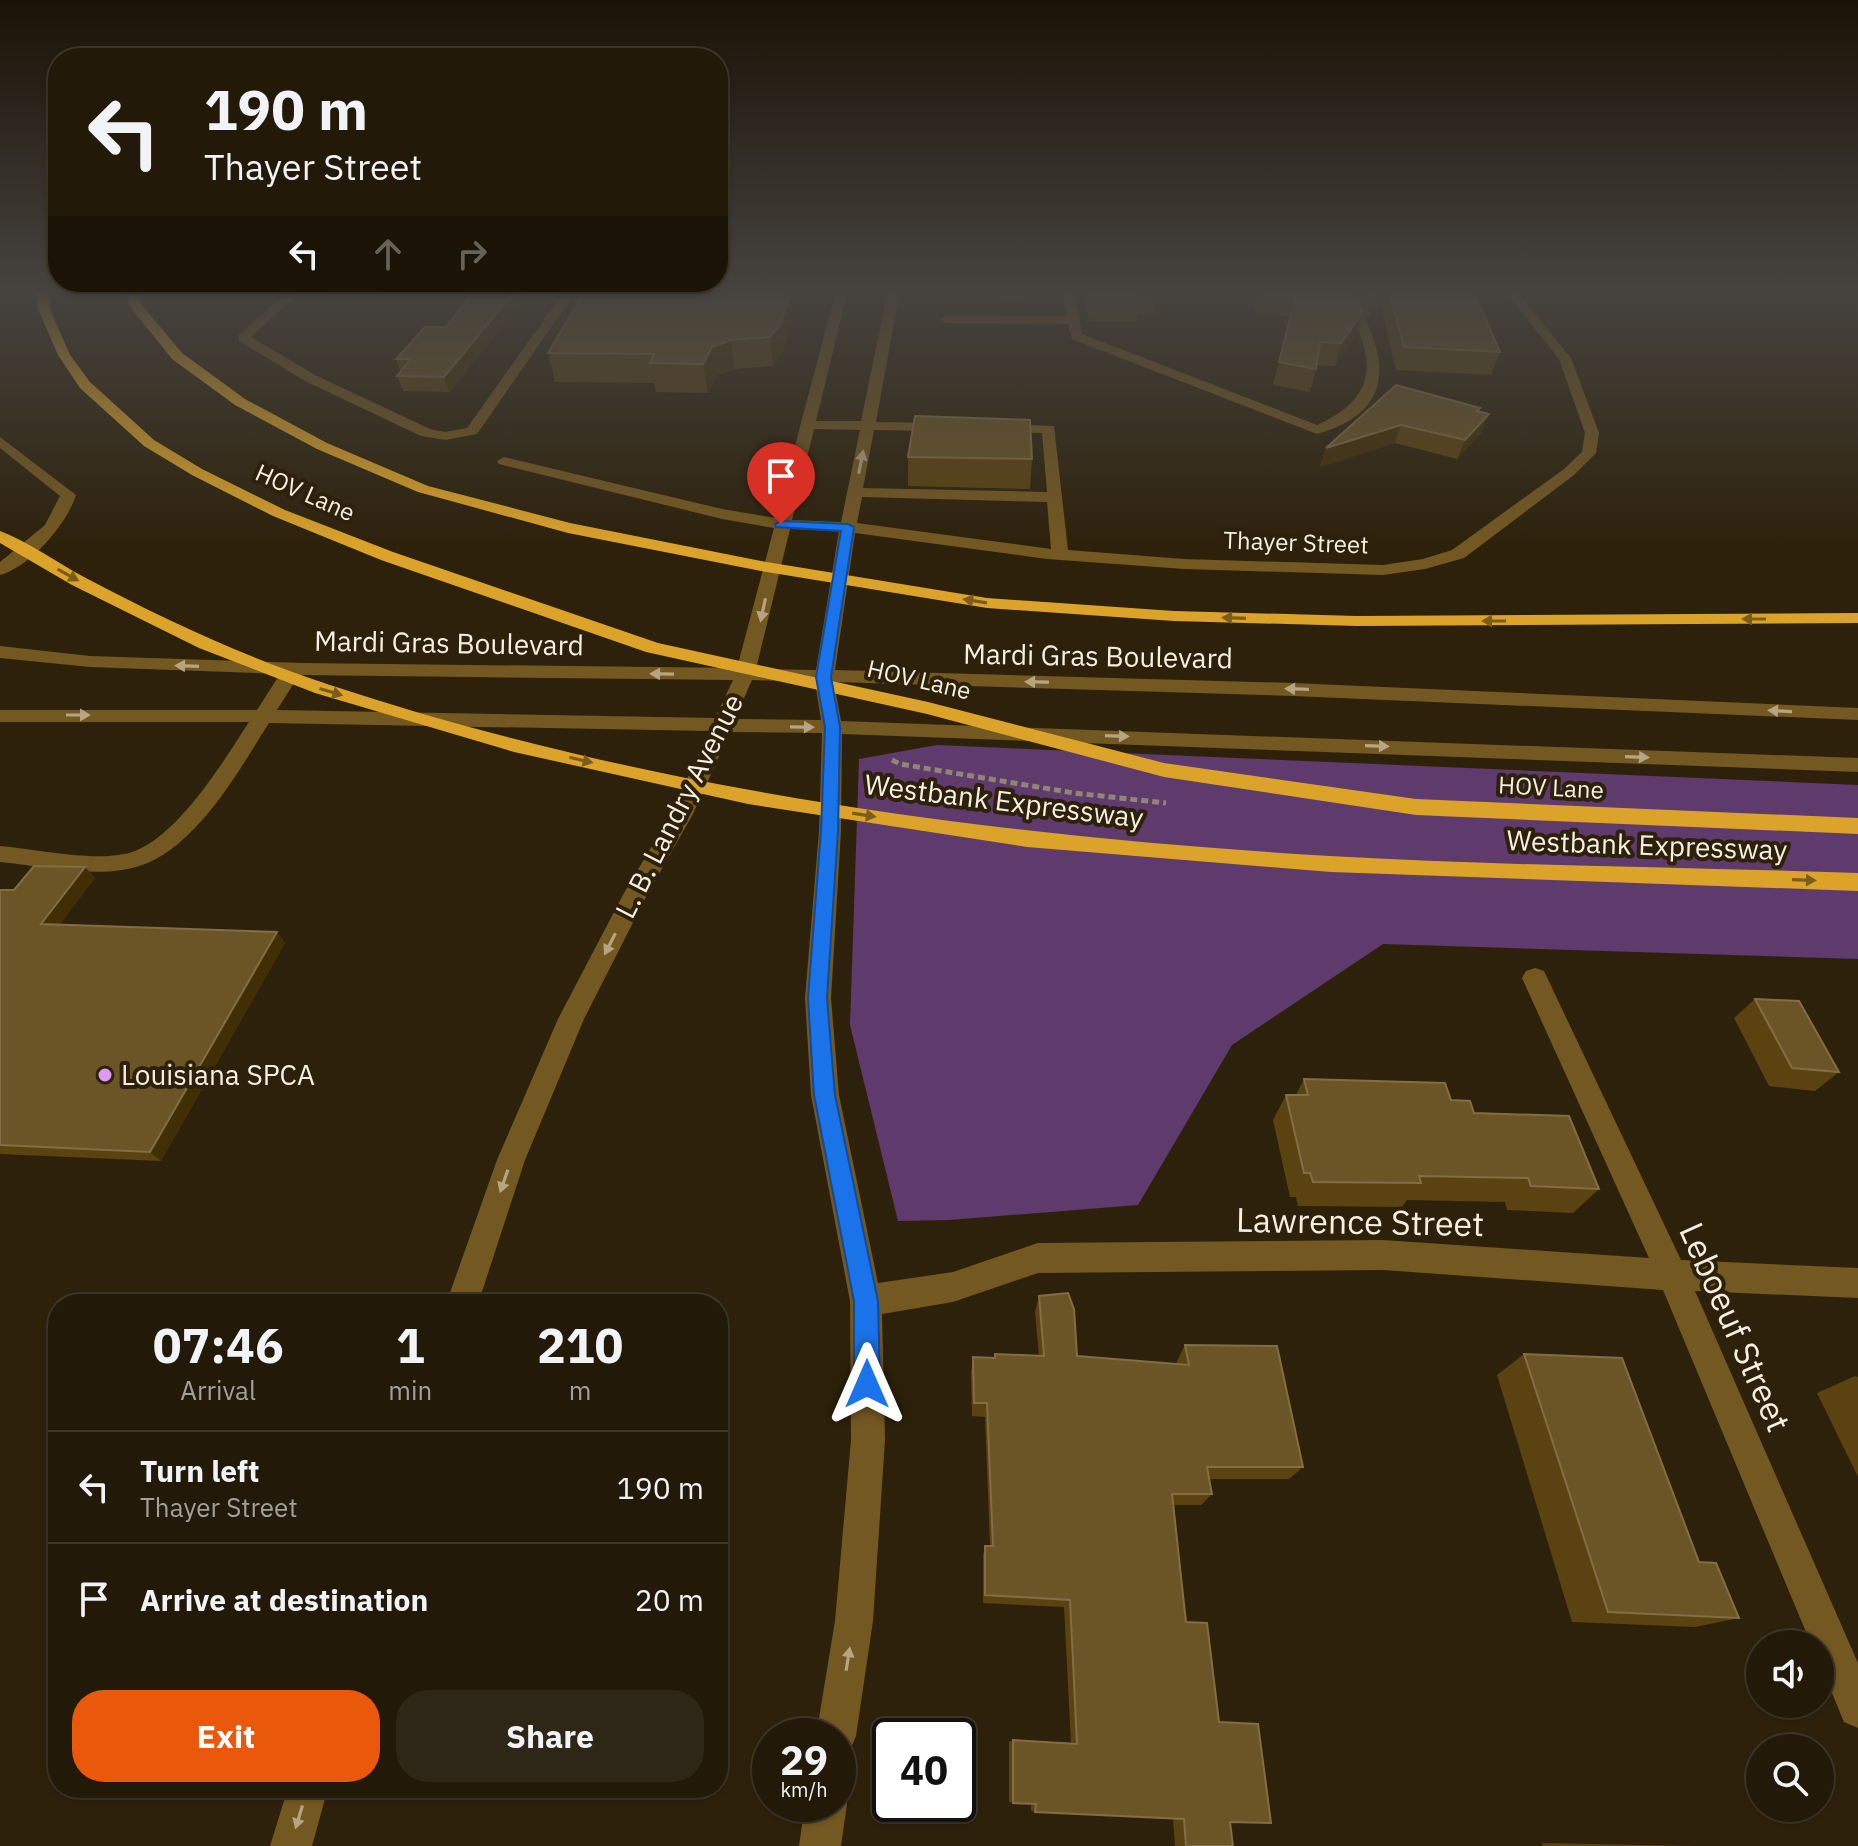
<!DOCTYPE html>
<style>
body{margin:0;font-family:"IBM Plex Sans",sans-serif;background:#2e2616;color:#f1f3f6;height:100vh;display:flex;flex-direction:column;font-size:30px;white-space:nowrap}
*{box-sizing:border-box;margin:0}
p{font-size:26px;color:#a2a09c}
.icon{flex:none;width:44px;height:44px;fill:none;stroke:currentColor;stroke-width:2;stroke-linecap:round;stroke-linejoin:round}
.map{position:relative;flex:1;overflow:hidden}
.panel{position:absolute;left:48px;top:1294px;width:680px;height:504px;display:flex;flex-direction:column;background:#221908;border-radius:32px;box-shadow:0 2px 6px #0004,0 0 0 2px #3f3829}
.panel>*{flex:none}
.hud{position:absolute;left:48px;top:48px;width:680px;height:244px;border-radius:32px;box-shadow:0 2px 6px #0004,0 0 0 2px #3f3829;background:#221908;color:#f1f3f6;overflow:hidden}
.controls{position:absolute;left:1746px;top:1630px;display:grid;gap:16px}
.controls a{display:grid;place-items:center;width:88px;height:88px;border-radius:50%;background:#221908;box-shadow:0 2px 6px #0004,0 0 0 2px #3f3829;font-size:40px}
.speed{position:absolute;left:752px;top:1718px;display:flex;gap:16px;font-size:40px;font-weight:700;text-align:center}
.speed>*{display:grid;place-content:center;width:104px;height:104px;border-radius:50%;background:#221908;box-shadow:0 2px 6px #0004,0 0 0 2px #3f3829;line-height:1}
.speed small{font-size:20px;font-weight:400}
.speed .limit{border:4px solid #111;border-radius:12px;background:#fff;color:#111}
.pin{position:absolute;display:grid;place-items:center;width:68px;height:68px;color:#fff;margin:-82px -34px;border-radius:50% 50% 50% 0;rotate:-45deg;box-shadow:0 0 8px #0007}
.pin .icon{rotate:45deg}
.me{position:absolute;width:88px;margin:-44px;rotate:0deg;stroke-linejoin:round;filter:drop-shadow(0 0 6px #0008)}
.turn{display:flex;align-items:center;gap:28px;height:168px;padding:0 24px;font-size:36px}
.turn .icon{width:104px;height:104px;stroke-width:2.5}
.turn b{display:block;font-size:56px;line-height:68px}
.lanes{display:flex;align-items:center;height:76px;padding:0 24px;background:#0003;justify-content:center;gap:40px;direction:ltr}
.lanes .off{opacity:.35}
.eta{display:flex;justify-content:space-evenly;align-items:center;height:136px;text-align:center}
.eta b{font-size:48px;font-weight:700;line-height:56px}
.action{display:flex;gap:16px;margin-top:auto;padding:16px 24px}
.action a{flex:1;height:92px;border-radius:32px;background:#ea580c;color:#fff;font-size:32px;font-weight:700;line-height:92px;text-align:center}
.action a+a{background:#2e2616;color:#f1f3f6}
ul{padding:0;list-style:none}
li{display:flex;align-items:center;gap:24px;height:112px;padding:0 24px;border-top:2px solid #3f3829}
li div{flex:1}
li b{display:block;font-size:30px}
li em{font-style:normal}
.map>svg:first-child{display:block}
</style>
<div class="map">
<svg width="1858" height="1846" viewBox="0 0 1858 1846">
<rect width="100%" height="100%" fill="#2d210b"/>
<path fill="#5f3a6c" d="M 937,745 L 1858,785 L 1858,959 L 1383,944 L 1232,1045 L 1138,1205 L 949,1220 L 898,1221 L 850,1025 L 859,759 Z"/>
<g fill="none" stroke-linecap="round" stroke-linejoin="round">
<path stroke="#908674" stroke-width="5" stroke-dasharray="7 4" stroke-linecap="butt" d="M 892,760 L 900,764 L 1074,793 L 1166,803"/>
<path fill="#745821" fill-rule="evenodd" d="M 289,290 L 302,290 L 251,337 L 315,375 L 430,429 L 445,432 L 467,428 L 565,290 L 577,290 L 477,434 L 445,440 L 421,436 L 305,381 L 239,341 L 239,335 Z
M 836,290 L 848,290 L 816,421 L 861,421 L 888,290 L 900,290 L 876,422 L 946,423 L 953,427 L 946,431 L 874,430 L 863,488 L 1047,492 L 1042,433 L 998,432 L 991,428 L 998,424 L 1054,426 L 1068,550 L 1184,559 L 1383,565 L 1423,559 L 1452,550 L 1564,469 L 1582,452 L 1585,433 L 1559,359 L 1504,290 L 1516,290 L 1571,358 L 1599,433 L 1596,453 L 1574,475 L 1464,558 L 1425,569 L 1383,575 L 1184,569 L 1047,559 L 855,533 L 835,670 L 1293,683 L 1858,708 L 1858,720 L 1293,696 L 834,682 L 841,721 L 1858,758 L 1858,772 L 842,734 L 841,831 L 831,998 L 839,1095 L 878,1283 L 953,1272 L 1038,1243 L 1383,1240 L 1649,1258 L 1522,978 L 1526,971 L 1535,968 L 1544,971 L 1681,1260 L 1858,1268 L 1858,1298 L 1695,1291 L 1858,1663 L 1858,1728 L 1844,1722 L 1820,1664 L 1820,1644 L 1811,1644 L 1663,1290 L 1383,1270 L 1038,1273 L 953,1302 L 882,1314 L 885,1440 L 873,1621 L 856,1736 L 850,1750 L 838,1755 L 838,1736 L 816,1736 L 835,1621 L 851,1440 L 850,1301 L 811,1095 L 805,998 L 819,831 L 822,733 L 730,732 L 693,814 L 647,895 L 584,1019 L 525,1160 L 478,1304 L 446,1304 L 497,1160 L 558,1019 L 624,893 L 671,814 L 709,731 L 269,723 C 237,773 192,857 128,869 C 87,877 42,866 0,862 L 0,846 C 37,849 101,864 135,851 C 180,833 223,762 249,722 L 0,722 L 0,710 L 257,710 L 280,674 L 90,667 L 0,658 L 0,646 L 90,656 L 303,663 L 737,668 L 774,528 L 722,519 L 499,464 L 497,461 L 504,457 L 722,509 L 776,518 ZM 814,429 L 860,430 L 841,522 L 792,520 ZM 862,497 L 1047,502 L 1051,549 L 857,523 ZM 790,529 L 839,531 L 816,670 L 756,669 ZM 299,675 L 733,680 L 715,718 L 277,710 ZM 752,680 L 815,682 L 821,720 L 735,719 Z
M 1062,290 L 1074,290 L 1082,334 L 1317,425 C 1389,393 1371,345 1337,290 L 1349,290 C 1386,349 1403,410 1317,434 L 1072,339 L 1068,324 L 946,323 L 940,319 L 946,315 L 1066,316 Z
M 0,437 L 76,495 C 67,524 30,567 0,575 L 0,562 L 45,525 L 60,496 L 0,448 Z
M 288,1788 L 328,1788 L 312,1846 L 270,1846 Z
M 838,1788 L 847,1804 L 841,1846 L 799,1846 L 805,1804 L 838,1804 Z"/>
<path fill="#dca32a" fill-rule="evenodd" d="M 36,290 L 48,290 L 50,309 L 70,355 L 90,382 L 154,440 L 202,469 L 285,510 L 393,552 L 658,643 L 928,702 L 1164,763 L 1416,799 L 1858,818 L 1858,834 L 1416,815 L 1164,777 L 927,714 L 646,652 L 381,560 L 273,516 L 192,475 L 144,446 L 80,388 L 58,355 L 38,309 Z
M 124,290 L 136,290 L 142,305 L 182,353 L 245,399 L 327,443 L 428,486 L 570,523 L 761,561 L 987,598 L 1174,611 L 1357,616 L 1858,613 L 1858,623 L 1357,626 L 1174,621 L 987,608 L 761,571 L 568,533 L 418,492 L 317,449 L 235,405 L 172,359 L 132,309 Z
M 0,531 C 29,542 56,562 84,577 C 163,619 245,657 330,685 C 650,791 995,836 1330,856 C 1506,866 1682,867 1858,873 L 1858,891 L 1331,872 L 1027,847 L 748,804 L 514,752 L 315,693 L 199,648 L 72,585 L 0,543 Z"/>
</g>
<path fill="#5a4311" d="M 327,290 L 386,290 L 377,298 L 330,296 Z
M 940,290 L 1025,290 L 1024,302 L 947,300 L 947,297 L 940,297 Z
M 1084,290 L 1158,290 L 1154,314 L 1138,314 L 1136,322 L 1089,321 Z
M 1246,290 L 1477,290 L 1475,294 L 1500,352 L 1491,375 L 1396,370 L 1380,301 L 1368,318 L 1355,298 L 1357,334 L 1335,366 L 1317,365 L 1310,392 L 1273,385 L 1290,316 L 1258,315 Z
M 787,296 L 792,323 L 783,352 L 773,366 L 735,369 L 717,375 L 708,393 L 656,392 L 654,383 L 555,382 L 548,353 Z
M 516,310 L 449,392 L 403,391 L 397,376 L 401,372 L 396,359 Z
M 1396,385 L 1479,411 L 1481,433 L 1457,459 L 1395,443 L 1320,467 L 1326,448 Z
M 908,457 L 1032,459 L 1030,489 L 908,486 Z
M 85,867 L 95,878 L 59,925 L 277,932 L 285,943 L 161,1161 L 0,1154 L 0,890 L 14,890 Z
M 1755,999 L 1839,1072 L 1815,1091 L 1769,1086 L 1734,1018 Z
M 1304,1079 L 1451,1100 L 1474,1113 L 1599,1189 L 1573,1213 L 1507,1210 L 1505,1202 L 1407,1200 L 1402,1207 L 1298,1206 L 1296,1197 L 1290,1197 L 1273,1120 L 1286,1095 L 1296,1095 Z
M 1039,1296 L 1077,1356 L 1177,1364 L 1177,1361 L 1185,1345 L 1303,1467 L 1289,1479 L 1209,1479 L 1212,1494 L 1201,1505 L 1174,1505 L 1186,1622 L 1230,1822 L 1233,1846 L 1175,1846 L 1173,1819 L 1035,1812 L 1031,1811 L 1031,1804 L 1009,1802 L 1009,1742 L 1013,1740 L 1071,1743 L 1064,1607 L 983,1603 L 983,1555 L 985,1546 L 990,1546 L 985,1417 L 972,1416 L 971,1372 L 973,1357 L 994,1358 L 995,1354 L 1039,1356 L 1035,1312 Z
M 1524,1354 L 1699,1562 L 1739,1618 L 1695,1627 L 1572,1622 L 1497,1375 Z
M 1855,1376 L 1858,1377 L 1858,1477 L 1817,1393 Z
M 1542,1843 L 1695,1846 L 1543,1846 Z"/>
<path fill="#412e05" d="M 374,290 L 386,290 L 377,298 Z
M 516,290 L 530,290 L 516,310 L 449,392 L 444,377 Z
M 786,290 L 788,302 L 790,296 L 792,323 L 783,352 L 773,366 L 770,337 Z
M 1379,290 L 1383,290 L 1380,301 L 1368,318 L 1374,297 Z
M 1363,312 L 1357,334 L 1335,366 L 1341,343 Z
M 731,340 L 735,369 L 717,375 L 708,393 L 703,364 L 712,347 Z
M 1489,414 L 1481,433 L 1457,459 L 1465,440 Z
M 1401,425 L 1395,443 L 1320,467 L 1326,448 Z
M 85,867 L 95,878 L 52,935 L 41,924 Z
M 277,932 L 285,943 L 161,1161 L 150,1152 Z"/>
<path fill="#6b5527" stroke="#816e44" stroke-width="2" d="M 475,290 L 516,290 L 444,377 L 397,376 L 411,359 L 396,359 L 425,327 L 446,327 Z
M 585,290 L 786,290 L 785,296 L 790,296 L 780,324 L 770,337 L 731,340 L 712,347 L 703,364 L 650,363 L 654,354 L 548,353 Z
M 1091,290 L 1141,290 L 1140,296 L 1092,295 Z
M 1261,290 L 1351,290 L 1363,312 L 1341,343 L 1320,342 L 1316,369 L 1279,362 L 1296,294 L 1262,294 Z
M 1370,290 L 1379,290 L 1374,297 Z
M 1389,290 L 1473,290 L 1500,352 L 1404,347 Z
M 1396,385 L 1480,408 L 1477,411 L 1489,414 L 1465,440 L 1401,425 L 1326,448 Z
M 915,416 L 1030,420 L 1032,459 L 908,457 Z
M 34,866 L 85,867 L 41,924 L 277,932 L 150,1152 L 0,1145 L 0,890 L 14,890 Z
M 1755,999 L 1799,1001 L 1839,1072 L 1792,1068 Z
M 1304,1079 L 1445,1083 L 1451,1100 L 1470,1101 L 1474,1113 L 1569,1116 L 1599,1189 L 1531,1186 L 1528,1178 L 1419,1176 L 1421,1183 L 1313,1182 L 1310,1173 L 1304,1173 L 1286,1095 L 1308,1095 Z
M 1068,1293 L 1074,1309 L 1077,1356 L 1189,1365 L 1185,1345 L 1277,1346 L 1303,1467 L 1207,1467 L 1212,1494 L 1172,1494 L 1186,1622 L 1207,1623 L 1219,1722 L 1258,1724 L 1271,1823 L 1230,1822 L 1233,1846 L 1186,1846 L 1184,1819 L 1035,1812 L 1036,1804 L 1013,1803 L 1013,1740 L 1077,1744 L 1070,1600 L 985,1595 L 985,1546 L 993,1546 L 987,1403 L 974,1403 L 973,1357 L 995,1358 L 995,1354 L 1044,1356 L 1039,1296 Z
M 1524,1354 L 1622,1358 L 1699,1562 L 1716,1563 L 1739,1618 L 1608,1612 Z"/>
<defs><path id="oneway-solid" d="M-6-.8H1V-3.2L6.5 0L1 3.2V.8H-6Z" transform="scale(2)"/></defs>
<g fill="#b6a482">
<use href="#oneway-solid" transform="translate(861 462) rotate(-79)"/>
<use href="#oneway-solid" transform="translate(763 610) rotate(102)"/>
<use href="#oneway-solid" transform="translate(187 666) rotate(-178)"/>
<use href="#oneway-solid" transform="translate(662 674) rotate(-179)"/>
<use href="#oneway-solid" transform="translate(1037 682) rotate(-179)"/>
<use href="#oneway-solid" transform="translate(1297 689) rotate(-178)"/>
<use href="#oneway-solid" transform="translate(1780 711) rotate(-177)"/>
<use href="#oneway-solid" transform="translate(78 715)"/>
<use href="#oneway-solid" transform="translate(802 727) rotate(1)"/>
<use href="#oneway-solid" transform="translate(1117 736) rotate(2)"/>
<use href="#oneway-solid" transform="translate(1377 746) rotate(2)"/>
<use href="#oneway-solid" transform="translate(1637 757) rotate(2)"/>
<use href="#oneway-solid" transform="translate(610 944) rotate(117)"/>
<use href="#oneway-solid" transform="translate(504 1181) rotate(109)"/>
<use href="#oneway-solid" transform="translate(848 1659) rotate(-81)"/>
<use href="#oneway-solid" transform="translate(299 1817) rotate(107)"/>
</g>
<g fill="#7c5c19">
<use href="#oneway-solid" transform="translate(68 575) rotate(29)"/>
<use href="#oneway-solid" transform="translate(975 601) rotate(-171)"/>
<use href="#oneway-solid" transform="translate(1234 618) rotate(-178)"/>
<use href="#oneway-solid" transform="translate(1754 619) rotate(180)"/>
<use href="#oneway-solid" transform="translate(1494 621) rotate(180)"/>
<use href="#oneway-solid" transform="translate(331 692) rotate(17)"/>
<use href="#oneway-solid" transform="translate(581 760) rotate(13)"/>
<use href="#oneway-solid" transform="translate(864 815) rotate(9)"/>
<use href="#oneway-solid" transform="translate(1804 880) rotate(2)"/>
</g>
<linearGradient id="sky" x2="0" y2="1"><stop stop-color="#191206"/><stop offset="0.53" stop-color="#46433f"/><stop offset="1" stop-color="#46433f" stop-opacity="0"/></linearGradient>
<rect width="1858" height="548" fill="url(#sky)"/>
<path fill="#1a73e8" stroke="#114b97" stroke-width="2" d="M 781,521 L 848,524 L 854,527 L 831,677 L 840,727 L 838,831 L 827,998 L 835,1095 L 878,1301 L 880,1384 L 876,1393 L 867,1397 L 858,1393 L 854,1384 L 854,1301 L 814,1095 L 808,998 L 821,831 L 825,727 L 816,677 L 841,531 L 776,527 L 775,524 Z"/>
<circle fill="#dd99f3" stroke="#2d210b" stroke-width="3" cx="105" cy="1075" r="8"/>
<g text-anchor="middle" stroke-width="8" stroke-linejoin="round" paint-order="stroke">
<g font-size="24" fill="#f7efe2" stroke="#2d210b">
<text transform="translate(305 493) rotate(24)" y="8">HOV Lane</text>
<text transform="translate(1296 543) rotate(2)" y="8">Thayer Street</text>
<text transform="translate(919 680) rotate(13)" y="8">HOV Lane</text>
<text transform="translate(1551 788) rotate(3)" y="8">HOV Lane</text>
</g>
<g font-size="28" fill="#f7efe2" stroke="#2d210b">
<text transform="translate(449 643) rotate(1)" y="10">Mardi Gras Boulevard</text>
<text transform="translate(1098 656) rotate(1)" y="10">Mardi Gras Boulevard</text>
<text transform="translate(1004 801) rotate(7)" y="10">Westbank Expressway</text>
<text transform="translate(679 806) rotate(-63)" y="10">L. B. Landry Avenue</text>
<text transform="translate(1647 845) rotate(2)" y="10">Westbank Expressway</text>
</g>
<g font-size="28" fill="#f7efe2" stroke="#2d210b" text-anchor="start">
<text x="121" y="1085">Louisiana SPCA</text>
</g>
<g font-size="34" fill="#f7efe2" stroke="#2d210b">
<text transform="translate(1360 1222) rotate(1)" y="12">Lawrence Street</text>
<text transform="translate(1735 1327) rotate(66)" y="12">Leboeuf Street</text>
</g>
</g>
</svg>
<div class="controls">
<a><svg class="icon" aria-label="sound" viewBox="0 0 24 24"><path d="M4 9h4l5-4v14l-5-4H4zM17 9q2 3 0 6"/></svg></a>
<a><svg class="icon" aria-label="search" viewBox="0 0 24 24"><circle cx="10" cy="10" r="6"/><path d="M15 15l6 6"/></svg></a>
</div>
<div class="speed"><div>29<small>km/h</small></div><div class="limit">40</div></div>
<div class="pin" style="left:781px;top:524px;background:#d93025"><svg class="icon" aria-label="arrive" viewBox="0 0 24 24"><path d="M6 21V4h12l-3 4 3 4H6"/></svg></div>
<svg class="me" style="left:867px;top:1384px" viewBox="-20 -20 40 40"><path d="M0-17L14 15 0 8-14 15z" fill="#1a73e8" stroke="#fff" stroke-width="4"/></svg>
<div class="hud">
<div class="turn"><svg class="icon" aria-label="left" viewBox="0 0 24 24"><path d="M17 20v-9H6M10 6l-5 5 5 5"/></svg><div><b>190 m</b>Thayer Street</div></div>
<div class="lanes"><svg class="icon" aria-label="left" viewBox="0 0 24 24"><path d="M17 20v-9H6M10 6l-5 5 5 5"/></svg><svg class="icon off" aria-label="ahead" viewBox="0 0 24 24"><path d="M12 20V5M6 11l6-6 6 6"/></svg><svg class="icon off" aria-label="right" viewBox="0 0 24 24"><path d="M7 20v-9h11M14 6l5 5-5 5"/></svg></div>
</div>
<section class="panel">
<div class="eta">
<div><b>07:46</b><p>Arrival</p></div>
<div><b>1</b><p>min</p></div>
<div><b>210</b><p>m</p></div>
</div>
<ul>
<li><svg class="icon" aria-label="left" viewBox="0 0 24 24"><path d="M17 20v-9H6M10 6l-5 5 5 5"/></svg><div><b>Turn left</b><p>Thayer Street</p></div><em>190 m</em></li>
<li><svg class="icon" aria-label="arrive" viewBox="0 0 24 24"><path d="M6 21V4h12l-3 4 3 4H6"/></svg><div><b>Arrive at destination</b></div><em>20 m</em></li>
</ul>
<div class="action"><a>Exit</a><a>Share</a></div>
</section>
</div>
